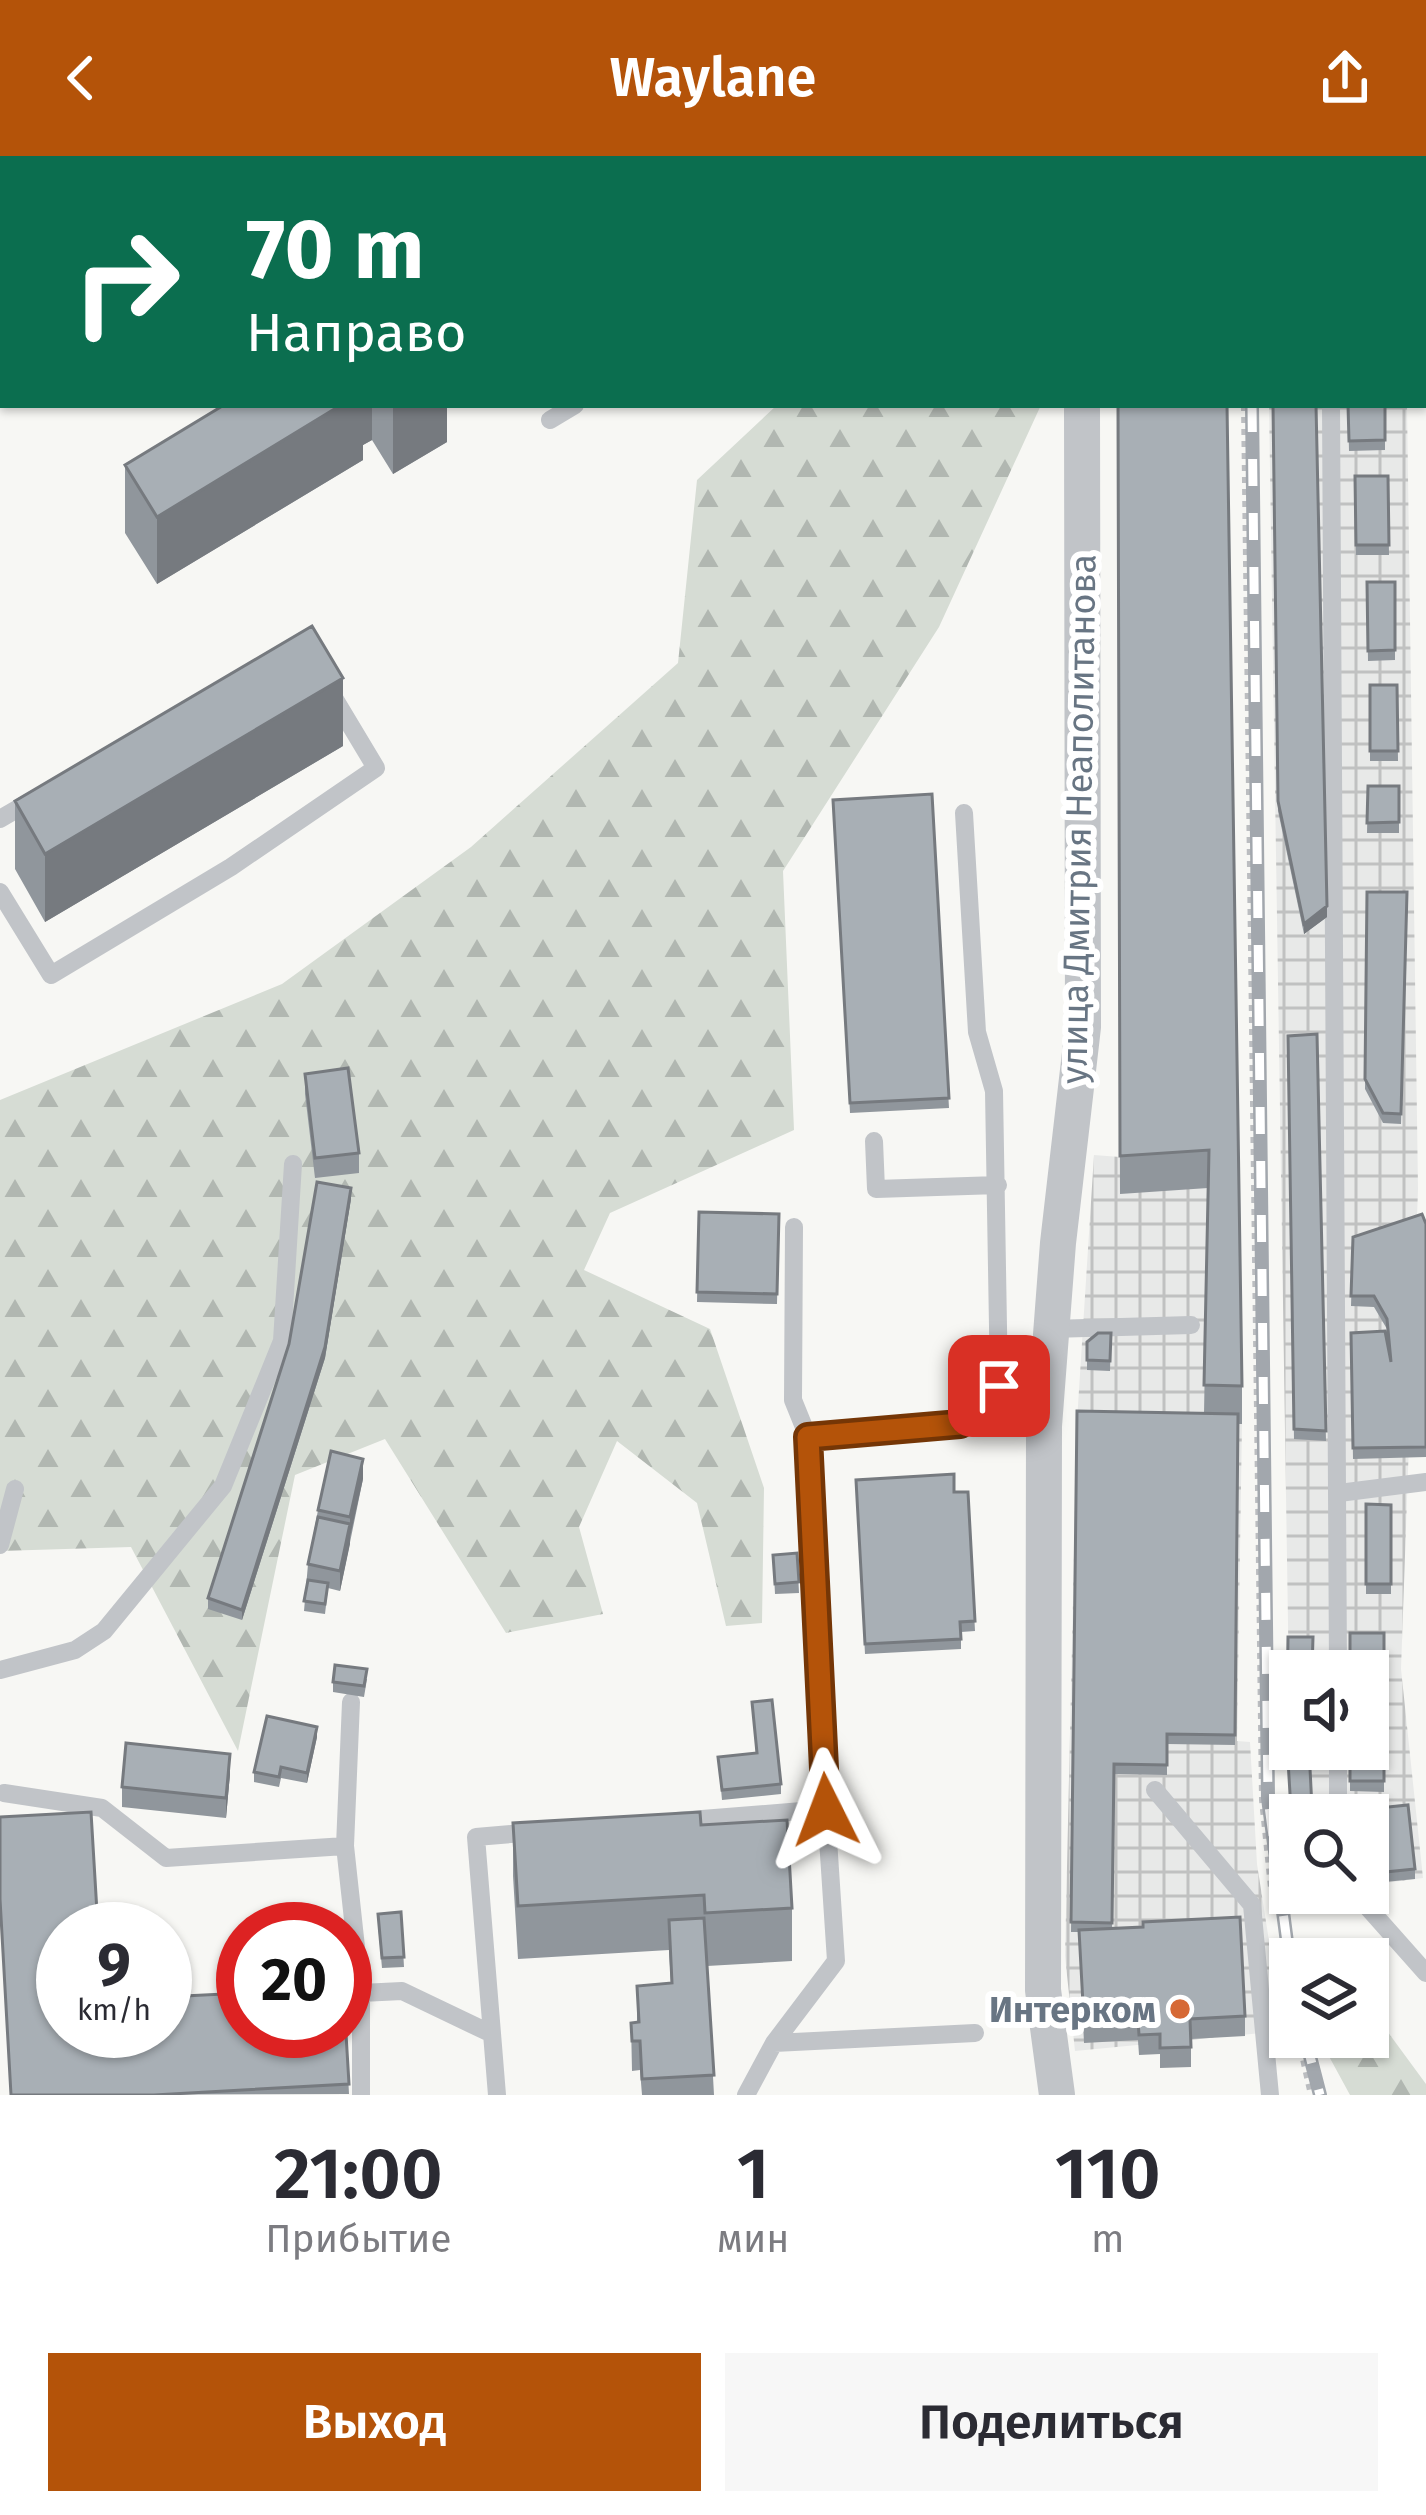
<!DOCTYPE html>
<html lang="ru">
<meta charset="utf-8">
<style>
body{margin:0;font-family:"Fira Sans",sans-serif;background:#f7f7f7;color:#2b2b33;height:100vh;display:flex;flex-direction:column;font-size:45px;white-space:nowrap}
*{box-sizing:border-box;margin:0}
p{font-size:39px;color:#7c7c81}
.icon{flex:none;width:66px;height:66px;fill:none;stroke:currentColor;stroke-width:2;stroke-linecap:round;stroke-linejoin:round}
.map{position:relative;height:1939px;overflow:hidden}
.details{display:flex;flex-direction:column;background:#fff;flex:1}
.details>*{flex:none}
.top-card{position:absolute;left:0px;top:0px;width:1428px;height:252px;box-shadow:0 3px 9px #0004;background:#0b6e4f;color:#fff;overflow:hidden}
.tools{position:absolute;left:1269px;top:1494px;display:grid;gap:24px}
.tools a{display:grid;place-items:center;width:120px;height:120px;border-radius:0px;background:#fff;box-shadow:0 3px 9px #0004;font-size:60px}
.speed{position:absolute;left:36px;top:1746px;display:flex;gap:24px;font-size:60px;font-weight:700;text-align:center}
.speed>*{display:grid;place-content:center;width:156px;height:156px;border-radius:50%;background:#fff;box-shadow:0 3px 9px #0004;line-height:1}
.speed small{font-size:30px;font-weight:400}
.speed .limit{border:18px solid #d22;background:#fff;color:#111}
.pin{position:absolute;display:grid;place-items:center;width:102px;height:102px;color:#fff;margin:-51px;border-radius:24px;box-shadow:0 6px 18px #0006}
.me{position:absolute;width:132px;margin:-66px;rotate:357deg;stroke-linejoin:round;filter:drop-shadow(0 0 9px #0008)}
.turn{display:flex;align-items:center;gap:42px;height:252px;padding:0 48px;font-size:54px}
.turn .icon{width:156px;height:156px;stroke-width:2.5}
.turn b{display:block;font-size:84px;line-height:102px}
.eta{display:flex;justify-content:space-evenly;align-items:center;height:204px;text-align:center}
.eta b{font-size:72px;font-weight:600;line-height:84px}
.action{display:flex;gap:24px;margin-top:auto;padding:24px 48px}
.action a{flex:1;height:138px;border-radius:0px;background:#b45309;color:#fff;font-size:48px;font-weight:600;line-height:138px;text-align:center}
.action a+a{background:#f7f7f7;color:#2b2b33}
header{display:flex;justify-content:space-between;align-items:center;height:156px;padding:0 48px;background:#b45309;color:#fff;font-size:54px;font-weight:600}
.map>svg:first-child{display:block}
</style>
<header><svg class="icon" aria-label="back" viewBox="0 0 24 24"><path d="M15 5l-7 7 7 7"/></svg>Waylane<svg class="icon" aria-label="share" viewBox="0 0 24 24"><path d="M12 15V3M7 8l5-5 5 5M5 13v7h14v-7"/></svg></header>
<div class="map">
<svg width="1426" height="1939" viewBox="0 0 1426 1939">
<defs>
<pattern id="industrial-grid" width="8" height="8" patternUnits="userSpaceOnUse" patternTransform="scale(3)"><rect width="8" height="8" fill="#e8e9e8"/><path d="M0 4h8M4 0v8" fill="none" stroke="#c0c1c1"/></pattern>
<pattern id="forest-firs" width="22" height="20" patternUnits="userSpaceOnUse" patternTransform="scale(3)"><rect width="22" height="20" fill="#d6dcd4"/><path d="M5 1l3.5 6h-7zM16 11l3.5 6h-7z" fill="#b1b7b1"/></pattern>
</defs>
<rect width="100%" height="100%" fill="#f7f7f4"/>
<path fill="url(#industrial-grid)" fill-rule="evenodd" d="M 1226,249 L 1242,1268 L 1237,1585 L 1250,1586 L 1257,1708 L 1283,1875 L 1075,1895 L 1065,1800 L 1077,1265 L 1094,999 L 1120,1001 Z
M 1269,249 L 1407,249 L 1418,1033 L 1401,1513 L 1423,1722 L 1385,1727 L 1368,1722 L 1368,1659 L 1291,1659 ZM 1290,1515 L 1368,1515 L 1368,1593 L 1290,1593 Z"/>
<path fill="url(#forest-firs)" d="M 777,249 L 1041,249 L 939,471 L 783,715 L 794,974 L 610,1057 L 584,1114 L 710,1173 L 764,1332 L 762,1467 L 726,1470 L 697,1347 L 617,1285 L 579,1371 L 603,1458 L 506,1477 L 385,1283 L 295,1319 L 238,1595 L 131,1391 L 0,1395 L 0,944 L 282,828 L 471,691 L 678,507 L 697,324 Z
M 1368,1849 L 1426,1928 L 1426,1939 L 1350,1939 L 1325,1893 L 1324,1881 L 1368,1881 Z"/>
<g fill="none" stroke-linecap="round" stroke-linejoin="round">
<path stroke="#bbbdc0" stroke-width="6" stroke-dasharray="6 6" stroke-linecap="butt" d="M 1241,0 L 1241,3
M 1244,249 L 1262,1644 L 1271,1732
M 1298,1881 L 1311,1939"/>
<path stroke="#c1c4c8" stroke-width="18" d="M 6,0 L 7,3
M 146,0 L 148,3
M 446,0 L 448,3
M 1329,0 L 1329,3
M 34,3 L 35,0
M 419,3 L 424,0
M 666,3 L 671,0
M 943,3 L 943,0
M 0,23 L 3,22
M 0,93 L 3,88
M 1331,249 L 1338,1515
M 550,264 L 575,249
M 0,663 L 36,642
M 0,736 L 51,819 L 231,711 L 376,612 L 331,537
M 874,985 L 876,1033 L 998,1029
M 794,1071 L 793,1244 L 808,1281
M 1051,1173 L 1191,1169
M 1339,1337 L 1426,1326
M 0,1389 L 15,1333
M 0,1514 L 75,1494 L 104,1475 L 223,1330 L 282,1185 L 293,1008
M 1155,1634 L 1252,1749 L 1270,1939
M 4,1637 L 102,1652 L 166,1702 L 345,1690 L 361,1837 L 402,1835 L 492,1878
M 1338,1659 L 1338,1593
M 677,1665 L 826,1653 L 808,1281 L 960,1268 L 999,1230 L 994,935 L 977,876 L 964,657
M 345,1690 L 351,1546
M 1355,1737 L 1426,1817
M 774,1887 L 975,1877
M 361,1939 L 361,1837
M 497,1939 L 476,1681 L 535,1676
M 746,1939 L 774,1887 L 836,1805 L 826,1653"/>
<path stroke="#c1c4c8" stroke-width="36" d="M 1082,3 L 1082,0
M 1057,1939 L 1043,1834 L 1044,1270 L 1058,1087 L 1083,871 L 1082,249"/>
<defs>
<path id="rail" d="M 1246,0 L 1246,3
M 1252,249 L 1268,1642 L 1290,1809
M 1305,1881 L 1320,1939"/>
</defs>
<use href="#rail" stroke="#a2a7ad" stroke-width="14"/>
<use href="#rail" stroke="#fff" stroke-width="9" stroke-dasharray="27" stroke-linecap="butt"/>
</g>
<path fill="#90969c" d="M 185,0 L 314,0 L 309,3 L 187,3 Z
M 224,249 L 447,249 L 447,286 L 393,318 L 372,284 L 363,289 L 363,304 L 157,428 L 125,377 L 125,309 Z
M 1118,249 L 1242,1230 L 1242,1268 L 1238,1268 L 1235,1589 L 1167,1588 L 1167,1619 L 1114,1618 L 1112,1773 L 1245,1860 L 1245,1880 L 1191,1883 L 1191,1911 L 1160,1912 L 1160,1898 L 1139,1899 L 1138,1884 L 1084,1887 L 1079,1776 L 1071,1776 L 1077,1255 L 1204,1258 L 1208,1032 L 1120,1038 Z
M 1273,249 L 1327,761 L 1304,778 L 1278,655 Z
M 1348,249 L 1385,249 L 1385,294 L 1349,295 Z
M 1355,320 L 1388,320 L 1389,399 L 1356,399 Z
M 1367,426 L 1395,426 L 1395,504 L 1368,505 Z
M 1370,529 L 1397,529 L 1398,605 L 1370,605 Z
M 343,590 L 45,766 L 15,713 L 15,645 Z
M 1368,630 L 1399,630 L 1399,677 L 1367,677 Z
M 932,638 L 949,952 L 850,957 L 833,644 Z
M 1367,736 L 1407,736 L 1401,968 L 1383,967 L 1365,933 Z
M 1317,878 L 1326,1285 L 1294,1283 L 1288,880 Z
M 305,918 L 359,997 L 359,1017 L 315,1022 L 305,938 Z
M 351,1043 L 325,1202 L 242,1464 L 208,1453 L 208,1442 Z
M 699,1056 L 779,1058 L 777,1148 L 697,1146 Z
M 1426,1068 L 1426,1301 L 1353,1303 L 1351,1177 L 1389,1197 L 1387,1173 L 1374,1151 L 1351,1150 L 1353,1081 Z
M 1111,1177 L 1110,1215 L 1087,1214 L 1087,1186 Z
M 363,1323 L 340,1435 L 328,1432 L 325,1458 L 304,1455 L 308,1408 L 318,1354 Z
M 856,1324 L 954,1336 L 968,1336 L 975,1475 L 961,1476 L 961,1493 L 865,1498 Z
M 1366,1348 L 1391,1349 L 1391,1438 L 1366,1438 Z
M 797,1397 L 799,1437 L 775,1438 L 773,1399 Z
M 1384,1477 L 1384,1636 L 1350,1635 L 1350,1593 Z
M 367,1523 L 364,1541 L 333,1536 L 333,1526 Z
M 752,1546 L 781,1628 L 781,1638 L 722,1644 L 718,1601 L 756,1597 Z
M 317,1581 L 307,1627 L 281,1622 L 279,1631 L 254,1626 L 254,1616 Z
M 1287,1588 L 1309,1593 L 1312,1659 L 1291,1659 Z
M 230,1618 L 226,1662 L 122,1651 L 122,1631 Z
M 1378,1652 L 1415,1713 L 1415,1723 L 1385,1726 Z
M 513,1667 L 701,1669 L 792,1752 L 792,1805 L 707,1810 L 714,1939 L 642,1939 L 640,1914 L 632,1915 L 631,1867 L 637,1866 L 637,1830 L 671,1828 L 669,1794 L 518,1803 L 513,1720 Z
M 401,1756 L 404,1811 L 382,1812 L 378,1768 Z
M 345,1861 L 349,1938 L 11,1939 L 63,1875 Z"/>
<path fill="#767a7f" d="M 219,0 L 314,0 L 309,3 L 219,3 Z
M 798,0 L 908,0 L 908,1 L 905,3 L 793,3 Z
M 341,249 L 372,249 L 372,284 L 363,289 L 363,304 L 157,428 L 157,361 Z
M 395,249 L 447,249 L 447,286 L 393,318 L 393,250 Z
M 343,522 L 343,590 L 45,766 L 45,698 Z
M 1327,750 L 1327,761 L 1304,778 L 1304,768 Z
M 351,1032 L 351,1043 L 325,1202 L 242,1464 L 242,1454 Z
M 363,1303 L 363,1323 L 350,1381 L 350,1361 Z
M 350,1368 L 350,1388 L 340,1435 L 340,1415 Z
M 317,1571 L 317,1581 L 307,1627 L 307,1617 Z
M 230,1598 L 230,1618 L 226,1662 L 226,1642 Z"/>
<path fill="#a8afb5" stroke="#767a7f" stroke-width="3" d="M 471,0 L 497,0 L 498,3 L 468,3 Z
M 672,0 L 798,0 L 793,3 L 667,3 Z
M 1184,0 L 1223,0 L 1223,3 L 1184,3 Z
M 1270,0 L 1311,0 L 1311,3 L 1270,3 Z
M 224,249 L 341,249 L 157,361 L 125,309 Z
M 1118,249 L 1227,249 L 1242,1230 L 1204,1229 L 1209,994 L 1120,1000 Z
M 1273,249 L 1316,249 L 1327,750 L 1304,768 L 1278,645 Z
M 1348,249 L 1385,249 L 1385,284 L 1349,285 Z
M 1355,320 L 1388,320 L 1389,389 L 1356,389 Z
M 1367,426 L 1395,426 L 1395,494 L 1368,495 Z
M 312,470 L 343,522 L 45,698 L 15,645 Z
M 1370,529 L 1397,529 L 1398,595 L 1370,595 Z
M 1368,630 L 1399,630 L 1399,666 L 1367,667 Z
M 932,638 L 949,942 L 850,947 L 833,644 Z
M 1367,736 L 1407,736 L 1401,958 L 1383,957 L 1365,923 Z
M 1317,878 L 1326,1275 L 1294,1273 L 1288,880 Z
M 348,912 L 359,997 L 315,1002 L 305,918 Z
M 317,1026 L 351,1032 L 325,1191 L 242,1454 L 208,1442 L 289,1188 Z
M 699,1056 L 779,1058 L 777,1138 L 697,1136 Z
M 1422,1058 L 1426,1068 L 1426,1291 L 1353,1292 L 1351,1177 L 1385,1175 L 1391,1206 L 1387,1163 L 1374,1140 L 1351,1140 L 1353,1081 Z
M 1098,1177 L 1111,1177 L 1110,1205 L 1087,1204 L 1087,1186 Z
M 1077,1255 L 1238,1258 L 1235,1579 L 1167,1578 L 1167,1609 L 1114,1608 L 1112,1767 L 1071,1766 Z
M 331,1295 L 363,1303 L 350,1361 L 318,1354 Z
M 954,1318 L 954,1336 L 968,1336 L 975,1465 L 960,1466 L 961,1483 L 865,1488 L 856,1324 Z
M 1366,1348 L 1391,1349 L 1391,1428 L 1366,1428 Z
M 318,1361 L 350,1368 L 340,1415 L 308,1408 Z
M 797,1397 L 799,1426 L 775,1428 L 773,1399 Z
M 308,1424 L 328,1427 L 325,1448 L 304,1445 Z
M 1350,1477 L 1384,1477 L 1384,1625 L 1350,1625 L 1350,1593 L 1368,1593 L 1368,1515 L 1350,1515 Z
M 1288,1481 L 1313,1481 L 1312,1515 L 1290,1515 L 1290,1550 L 1287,1550 Z
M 335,1509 L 367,1513 L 364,1530 L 333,1526 Z
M 772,1544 L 781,1628 L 722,1634 L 718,1601 L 757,1597 L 752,1546 Z
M 267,1560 L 317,1571 L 307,1617 L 281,1611 L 279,1621 L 254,1616 Z
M 126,1587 L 230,1598 L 226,1642 L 122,1631 Z
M 1287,1588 L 1290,1588 L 1290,1593 L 1309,1593 L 1312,1652 L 1291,1654 Z
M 1408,1649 L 1415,1713 L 1385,1716 L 1378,1652 Z
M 91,1656 L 98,1773 L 63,1773 L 63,1875 L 165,1875 L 165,1841 L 243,1837 L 243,1875 L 345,1875 L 345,1861 L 349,1928 L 154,1939 L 11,1939 L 0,1743 L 0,1661 Z
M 700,1656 L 701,1669 L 787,1664 L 792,1752 L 705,1757 L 704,1739 L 518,1750 L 513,1667 Z
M 401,1756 L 404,1801 L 382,1802 L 378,1758 Z
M 1240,1761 L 1245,1860 L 1190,1863 L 1191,1891 L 1160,1892 L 1160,1878 L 1139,1879 L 1138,1864 L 1084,1867 L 1079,1774 L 1143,1771 L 1143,1766 Z
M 704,1762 L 714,1919 L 642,1923 L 640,1885 L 632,1885 L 631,1867 L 639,1866 L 637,1830 L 672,1827 L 669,1764 Z"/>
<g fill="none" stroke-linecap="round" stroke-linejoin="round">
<defs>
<path id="route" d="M 826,1654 L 808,1281 L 960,1268 L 999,1230"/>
</defs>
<use href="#route" stroke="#753606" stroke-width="30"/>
<use href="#route" stroke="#b45309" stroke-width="21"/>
</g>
<circle fill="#d66936" stroke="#fff" stroke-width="4.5" cx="1180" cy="1853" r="12"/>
<g text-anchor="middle" stroke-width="12" stroke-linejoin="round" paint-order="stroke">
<g font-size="36" fill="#687583" stroke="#fff">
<text transform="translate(1078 663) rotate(-89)" y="13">улица Дмитрия Неаполитанова</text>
</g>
<g font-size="36" font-weight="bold" fill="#687583" stroke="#fff" text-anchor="end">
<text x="1156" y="1866">Интерком</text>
</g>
</g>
</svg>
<div class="tools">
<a><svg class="icon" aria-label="sound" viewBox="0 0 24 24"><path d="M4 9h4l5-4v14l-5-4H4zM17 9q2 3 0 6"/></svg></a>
<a><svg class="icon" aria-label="search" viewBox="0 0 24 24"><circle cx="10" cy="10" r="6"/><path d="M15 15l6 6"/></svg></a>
<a><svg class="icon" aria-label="layers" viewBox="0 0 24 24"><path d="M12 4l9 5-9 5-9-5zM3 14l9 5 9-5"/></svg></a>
</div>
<div class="speed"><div>9<small>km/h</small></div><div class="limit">20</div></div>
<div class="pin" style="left:999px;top:1230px;background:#d93025"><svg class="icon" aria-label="arrive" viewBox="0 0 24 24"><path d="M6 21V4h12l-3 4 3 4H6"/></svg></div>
<svg class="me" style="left:826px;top:1654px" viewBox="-20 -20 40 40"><path d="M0-17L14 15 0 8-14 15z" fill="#b45309" stroke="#fff" stroke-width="4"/></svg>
<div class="top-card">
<div class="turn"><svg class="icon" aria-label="right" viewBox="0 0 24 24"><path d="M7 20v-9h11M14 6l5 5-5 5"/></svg><div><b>70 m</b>Направо</div></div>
</div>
</div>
<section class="details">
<div class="eta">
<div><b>21:00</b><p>Прибытие</p></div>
<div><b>1</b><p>мин</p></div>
<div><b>110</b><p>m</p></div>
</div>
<div class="action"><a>Выход</a><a>Поделиться</a></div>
</section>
